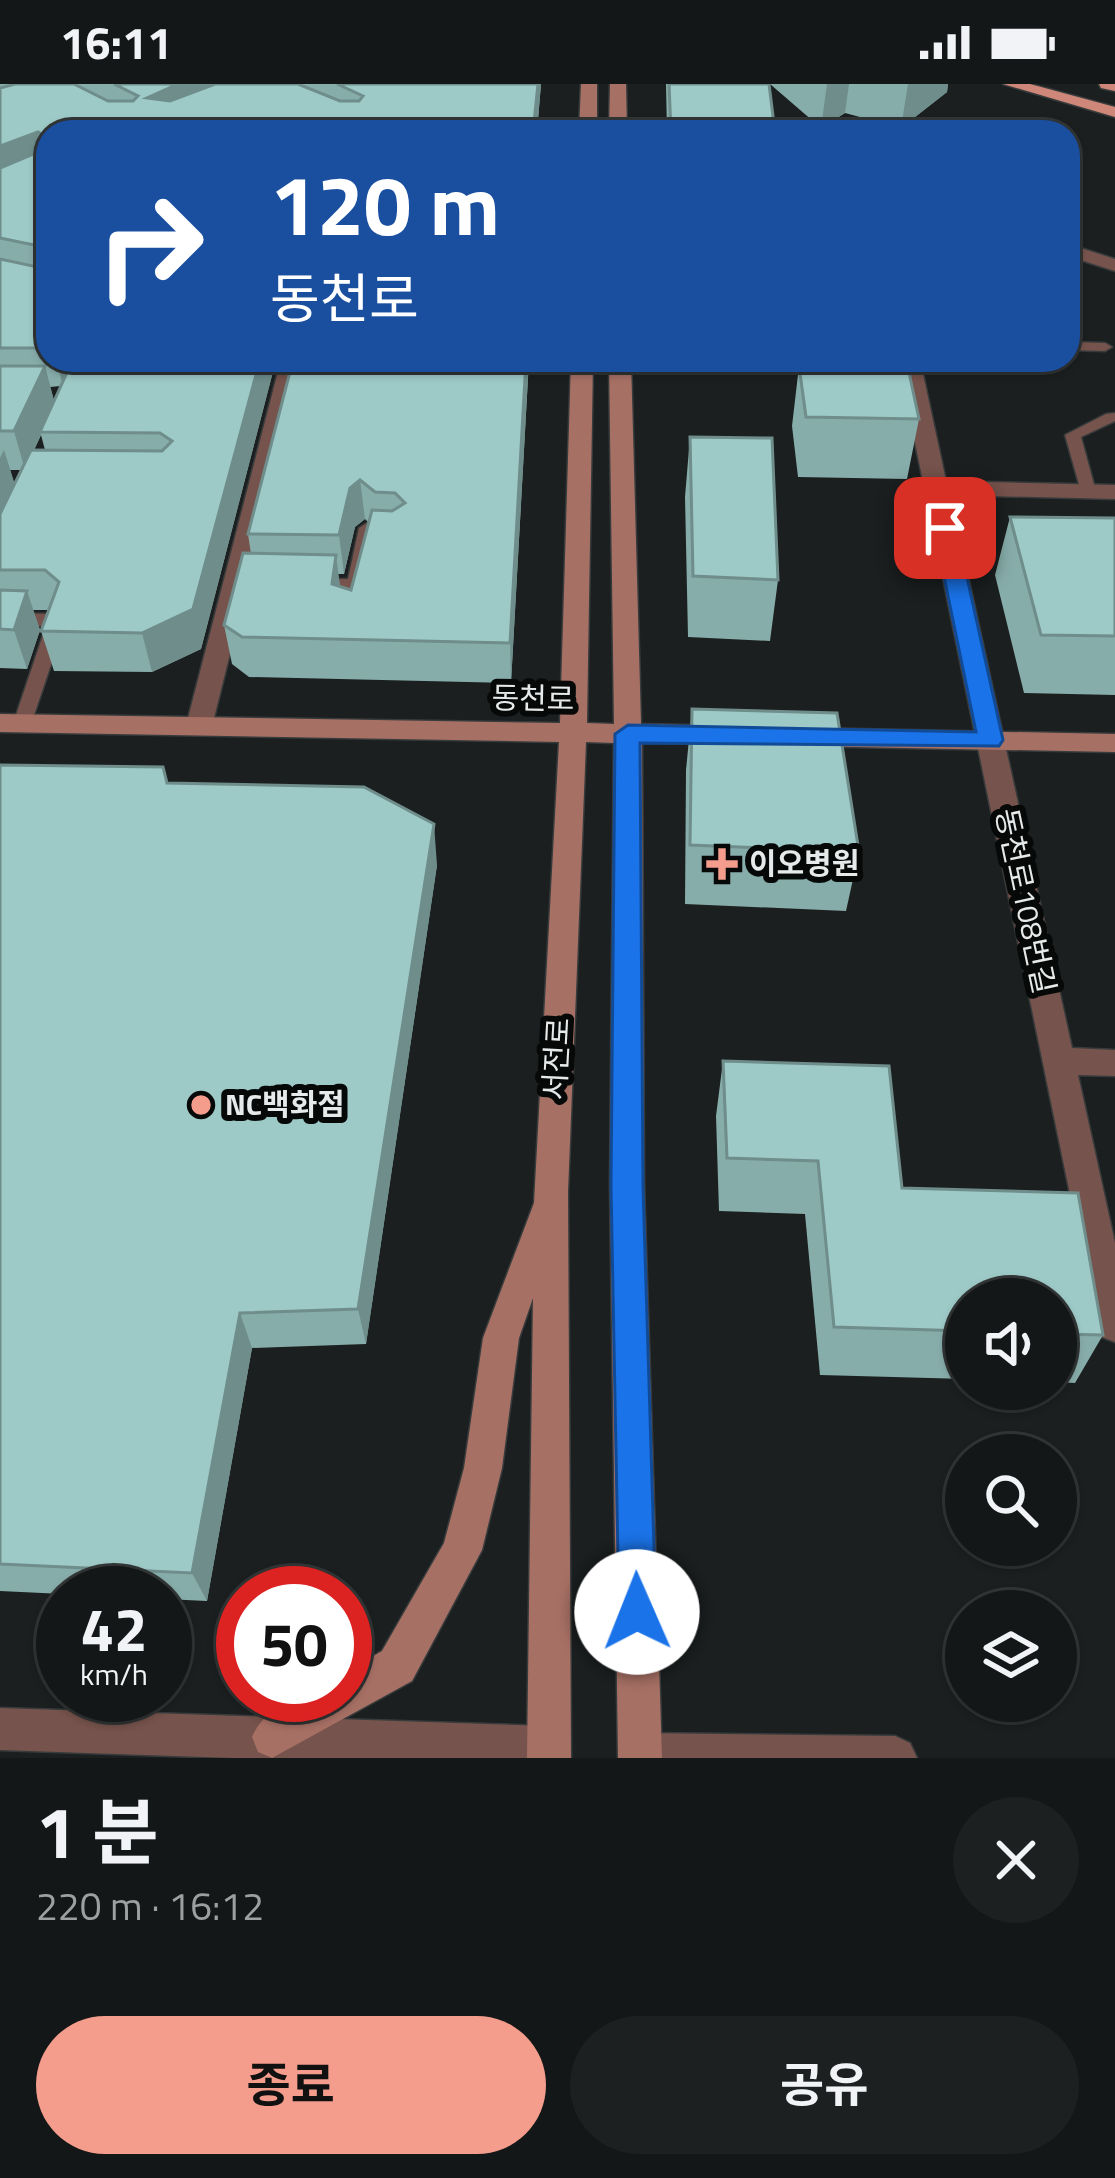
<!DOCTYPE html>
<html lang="ko">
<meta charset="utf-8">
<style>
body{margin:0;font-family:"Titillium Web","Noto Sans KR",sans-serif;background:#1d2020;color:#f1f3f6;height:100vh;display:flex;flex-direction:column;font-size:45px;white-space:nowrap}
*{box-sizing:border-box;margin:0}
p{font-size:39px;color:#9d9fa1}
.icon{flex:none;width:66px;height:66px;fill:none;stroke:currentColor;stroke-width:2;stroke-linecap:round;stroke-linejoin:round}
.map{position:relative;height:1674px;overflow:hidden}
.drawer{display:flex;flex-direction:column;background:#141717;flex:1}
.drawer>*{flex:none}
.banner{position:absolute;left:36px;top:36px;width:1044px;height:252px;border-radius:36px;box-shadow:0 3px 9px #0004,0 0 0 3px #333636;background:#1a4fa0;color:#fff;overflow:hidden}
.controls{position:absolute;left:945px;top:1194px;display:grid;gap:24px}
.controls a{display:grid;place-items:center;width:132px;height:132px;border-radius:50%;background:#141717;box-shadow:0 3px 9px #0004,0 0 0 3px #333636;font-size:60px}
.speed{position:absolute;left:36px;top:1482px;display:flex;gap:24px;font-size:60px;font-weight:700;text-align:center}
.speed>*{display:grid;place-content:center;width:156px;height:156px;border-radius:50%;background:#141717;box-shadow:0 3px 9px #0004,0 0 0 3px #333636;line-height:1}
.speed small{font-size:30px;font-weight:400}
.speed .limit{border:18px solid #d22;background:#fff;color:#111}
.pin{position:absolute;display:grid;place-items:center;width:102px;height:102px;color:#fff;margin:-51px;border-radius:24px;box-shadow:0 6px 18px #0006}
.me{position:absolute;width:132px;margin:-66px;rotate:359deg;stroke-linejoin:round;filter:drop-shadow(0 0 9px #0008)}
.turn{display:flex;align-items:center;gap:42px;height:252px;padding:0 36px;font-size:54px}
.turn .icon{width:156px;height:156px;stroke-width:2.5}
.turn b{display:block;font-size:84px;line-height:102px}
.round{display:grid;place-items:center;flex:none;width:126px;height:126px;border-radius:63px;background:#1d2020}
.headline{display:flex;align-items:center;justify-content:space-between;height:204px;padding:0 36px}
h1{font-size:72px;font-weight:700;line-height:90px}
.button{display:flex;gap:24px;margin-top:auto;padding:24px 36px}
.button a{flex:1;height:138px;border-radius:72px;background:#f49d8c;color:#111;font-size:48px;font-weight:700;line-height:138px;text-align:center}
.button a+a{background:#1d2020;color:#f1f3f6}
.status{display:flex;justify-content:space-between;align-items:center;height:84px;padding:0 60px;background:#141717;direction:ltr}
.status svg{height:33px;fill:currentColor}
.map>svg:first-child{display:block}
</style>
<div class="status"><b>16:11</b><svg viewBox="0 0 49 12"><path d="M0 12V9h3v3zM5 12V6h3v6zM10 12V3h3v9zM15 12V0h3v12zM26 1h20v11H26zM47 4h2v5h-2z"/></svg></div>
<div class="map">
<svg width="1115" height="1674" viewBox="0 0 1115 1674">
<rect width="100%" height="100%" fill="#1b1f1f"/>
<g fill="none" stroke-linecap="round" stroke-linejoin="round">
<defs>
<path id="lane" d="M 1068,258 L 1105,259 L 1112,263 L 1105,267 L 1068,266 Z
M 1018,276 L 1032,276 L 1032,283 L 1025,287 L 910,285 L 903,281 L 910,277 Z
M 1115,329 L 1115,337 L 1081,353 L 1096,408 L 1094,411 L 1082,411 L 1065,351 L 1106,330 Z
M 367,439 L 375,444 L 362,505 L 308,504 L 305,500 L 314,495 L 348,495 L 359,444 Z
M 0,529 L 57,530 L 66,536 L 31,640 L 22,646 L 13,640 L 46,542 L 0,541 Z"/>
<path id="street" d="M 1068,160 L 1115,175 L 1115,187 L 1068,172 Z
M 281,276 L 303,276 L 212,642 L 199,651 L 186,642 Z
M 898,276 L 920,276 L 946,397 L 1115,401 L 1115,415 L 950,411 L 1072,964 L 1115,966 L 1115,992 L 1078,991 L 1115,1159 L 1115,1258 L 1102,1253 L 1097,1241 Z
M 0,1624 L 549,1642 L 564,1648 L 570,1663 L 566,1674 L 232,1674 L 0,1666 Z
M 640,1649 L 895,1652 L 910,1659 L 917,1674 L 620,1674 L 625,1656 Z"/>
<path id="secondary" d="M 581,0 L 597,0 L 597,48 L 579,48 Z
M 610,0 L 626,0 L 627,48 L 609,48 Z
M 571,276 L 593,276 L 587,639 L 614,640 L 609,276 L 631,276 L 641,640 L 726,642 L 740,651 L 726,660 L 642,659 L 644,1101 L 662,1674 L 618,1674 L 610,1101 L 614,659 L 586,658 L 568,1108 L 571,1674 L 527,1674 L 533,1214 L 519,1254 L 502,1384 L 482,1466 L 412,1597 L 272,1674 L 258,1668 L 252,1653 C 267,1617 310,1611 345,1611 L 345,1588 L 382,1567 L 444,1459 L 464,1384 L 483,1254 L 534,1119 L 559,658 L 0,648 L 0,630 L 560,639 Z
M 804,644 L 1115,650 L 1115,668 L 804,662 L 790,653 Z"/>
<path id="primary" d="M 1003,0 L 1030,0 L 1115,23 L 1115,33 Z
M 1099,0 L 1115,0 L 1115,7 L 1101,4 Z"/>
</defs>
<use href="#lane" stroke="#383b3b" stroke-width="3"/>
<use href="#street" stroke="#383b3b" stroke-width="3"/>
<use href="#secondary" stroke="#383b3b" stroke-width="3"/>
<use href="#primary" stroke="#383b3b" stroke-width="3"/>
<use href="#lane" fill="#76534c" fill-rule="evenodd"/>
<use href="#street" fill="#76534c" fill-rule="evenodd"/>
<use href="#secondary" fill="#a77065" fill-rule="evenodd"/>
<use href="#primary" fill="#ce8779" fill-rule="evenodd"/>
</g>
<path fill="#87adaa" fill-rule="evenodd" d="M 0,0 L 541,0 L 537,48 L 48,48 L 48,276 L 276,276 L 201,565 L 152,588 L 54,587 L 41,547 L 49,526 L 33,526 L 40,546 L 27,585 L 0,584 ZM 61,302 L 54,317 L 50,303 ZM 41,351 L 45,366 L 34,366 ZM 10,386 L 21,386 L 14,399 Z
M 666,0 L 769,0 L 774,40 L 773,48 L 667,48 Z
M 770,0 L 948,0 L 947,8 L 901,44 L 845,29 L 821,44 Z
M 529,276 L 511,599 L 249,593 L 232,580 L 224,541 L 251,470 L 248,450 ZM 365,435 L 368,438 L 351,506 L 340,503 L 338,490 L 344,490 L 355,443 Z
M 799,282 L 919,335 L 907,395 L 798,393 L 792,342 Z
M 690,353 L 778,496 L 770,557 L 688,553 L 685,413 Z
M 1010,433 L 1115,434 L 1115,611 L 1024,609 L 995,491 Z
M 692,625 L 859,768 L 846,827 L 685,820 L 686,686 Z
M 0,681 L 167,699 L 437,781 L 366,1260 L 252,1264 L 207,1517 L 165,1515 L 165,1509 L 63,1510 L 0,1507 Z
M 723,977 L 889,982 L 902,1104 L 1078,1109 L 1103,1251 L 1075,1299 L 1056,1298 L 1056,1215 L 966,1215 L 966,1295 L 820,1291 L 805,1130 L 719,1127 L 716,1032 Z"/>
<path fill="#6e8d8b" d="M 178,0 L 256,0 L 156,48 L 147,14 Z
M 538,0 L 541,0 L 537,48 L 533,48 Z
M 827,0 L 849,0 L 845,29 L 821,44 Z
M 908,0 L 948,0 L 947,8 L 901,44 Z
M 38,48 L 46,84 L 0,101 L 0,62 Z
M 56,276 L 82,276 L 83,280 L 63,302 Z
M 260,276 L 276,276 L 201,565 L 152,588 L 142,549 Z
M 526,276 L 529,276 L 511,599 L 510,559 Z
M 45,282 L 55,320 L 40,348 L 41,351 L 25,386 L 14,347 Z
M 4,366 L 16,404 L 0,439 L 0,374 Z
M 360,396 L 365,435 L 355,443 L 344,490 L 339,451 L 350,404 Z
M 336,471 L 341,510 L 332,500 Z
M 27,507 L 40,546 L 27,585 L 14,546 Z
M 434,740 L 437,781 L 366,1260 L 358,1225 Z
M 240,1229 L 252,1264 L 207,1517 L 192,1489 Z"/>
<path fill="#9dc9c6" stroke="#6e8d8b" stroke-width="3" d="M 15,0 L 74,0 L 108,17 L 133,17 L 138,12 L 114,0 L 178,0 L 147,14 L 170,17 L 215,0 L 298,0 L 340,17 L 359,17 L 363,12 L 337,0 L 538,0 L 533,48 L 48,48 L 48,264 L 0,264 L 0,175 L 37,183 L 43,178 L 39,162 L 0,154 L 0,84 L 43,66 L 44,52 L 38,48 L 0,62 L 0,4 Z
M 669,0 L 769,0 L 774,40 L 743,39 L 744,48 L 671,48 Z
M 137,276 L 260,276 L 193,525 L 142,549 L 41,547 L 59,498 L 45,486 L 0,486 L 0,430 L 31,366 L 162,367 L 172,357 L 160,349 L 40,348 L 70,282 L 125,283 Z
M 293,276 L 526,276 L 510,559 L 242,553 L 224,541 L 243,469 L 336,471 L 332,500 L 351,506 L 372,426 L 392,427 L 405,419 L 395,409 L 375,408 L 360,396 L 350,404 L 339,451 L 248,450 Z
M 0,282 L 45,282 L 14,347 L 0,347 Z
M 799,282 L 908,284 L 919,335 L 806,333 Z
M 690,353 L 772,354 L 778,496 L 693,492 Z
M 1010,433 L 1115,434 L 1115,552 L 1041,551 Z
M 0,506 L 27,507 L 14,546 L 0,545 Z
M 692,625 L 837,629 L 859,768 L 690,761 Z
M 0,681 L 163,683 L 167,699 L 364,703 L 434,740 L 358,1225 L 240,1229 L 192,1489 L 0,1480 Z
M 723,977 L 889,982 L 902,1104 L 1078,1109 L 1103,1251 L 1056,1250 L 1056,1215 L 966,1215 L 966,1247 L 834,1243 L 818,1077 L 727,1074 Z"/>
<path fill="#1a73e8" stroke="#114b97" stroke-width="3" d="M 945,438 L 956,444 L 1003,656 L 999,662 L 640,659 L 643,1102 L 656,1528 L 650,1541 L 637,1546 L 624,1541 L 619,1528 L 611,1102 L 615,650 L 628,641 L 976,648 L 934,444 Z"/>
<g fill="#f49d8c" stroke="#070909" stroke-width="4.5">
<path d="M716 762h12v12h12v12h-12v12h-12v-12h-12v-12h12z"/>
<circle cx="201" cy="1021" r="12"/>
</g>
<g text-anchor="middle" stroke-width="12" stroke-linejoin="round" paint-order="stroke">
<g font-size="30" fill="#e7eaea" stroke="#070909">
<text transform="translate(533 615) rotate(1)" y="10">동천로</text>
<text transform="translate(1025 817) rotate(78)" y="10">동천로108번길</text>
<text transform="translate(557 975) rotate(-87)" y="10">서전로</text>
</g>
<g font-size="30" font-weight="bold" fill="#e7eaea" stroke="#070909" text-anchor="start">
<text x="749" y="790">이오병원</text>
<text x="225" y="1031">NC백화점</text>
</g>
</g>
</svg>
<div class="controls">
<a><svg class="icon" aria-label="sound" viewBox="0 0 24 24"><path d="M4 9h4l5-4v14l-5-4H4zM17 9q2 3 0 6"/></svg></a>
<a><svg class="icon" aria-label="search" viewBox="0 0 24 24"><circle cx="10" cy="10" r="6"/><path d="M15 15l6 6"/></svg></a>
<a><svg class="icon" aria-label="layers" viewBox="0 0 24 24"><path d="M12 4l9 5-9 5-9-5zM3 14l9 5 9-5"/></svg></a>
</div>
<div class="speed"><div>42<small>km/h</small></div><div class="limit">50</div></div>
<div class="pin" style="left:945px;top:444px;background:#d93025"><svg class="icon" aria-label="arrive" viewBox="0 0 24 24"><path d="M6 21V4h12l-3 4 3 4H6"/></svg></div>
<svg class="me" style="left:637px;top:1528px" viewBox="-20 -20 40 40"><circle r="19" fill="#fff"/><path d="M0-13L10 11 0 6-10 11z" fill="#1a73e8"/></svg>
<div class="banner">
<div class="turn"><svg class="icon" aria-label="right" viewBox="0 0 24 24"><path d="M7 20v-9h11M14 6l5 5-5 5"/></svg><div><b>120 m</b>동천로</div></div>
</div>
</div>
<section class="drawer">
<div class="headline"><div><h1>1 분</h1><p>220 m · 16:12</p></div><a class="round"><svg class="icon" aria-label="close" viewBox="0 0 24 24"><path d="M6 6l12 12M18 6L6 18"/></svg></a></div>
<div class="button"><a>종료</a><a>공유</a></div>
</section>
